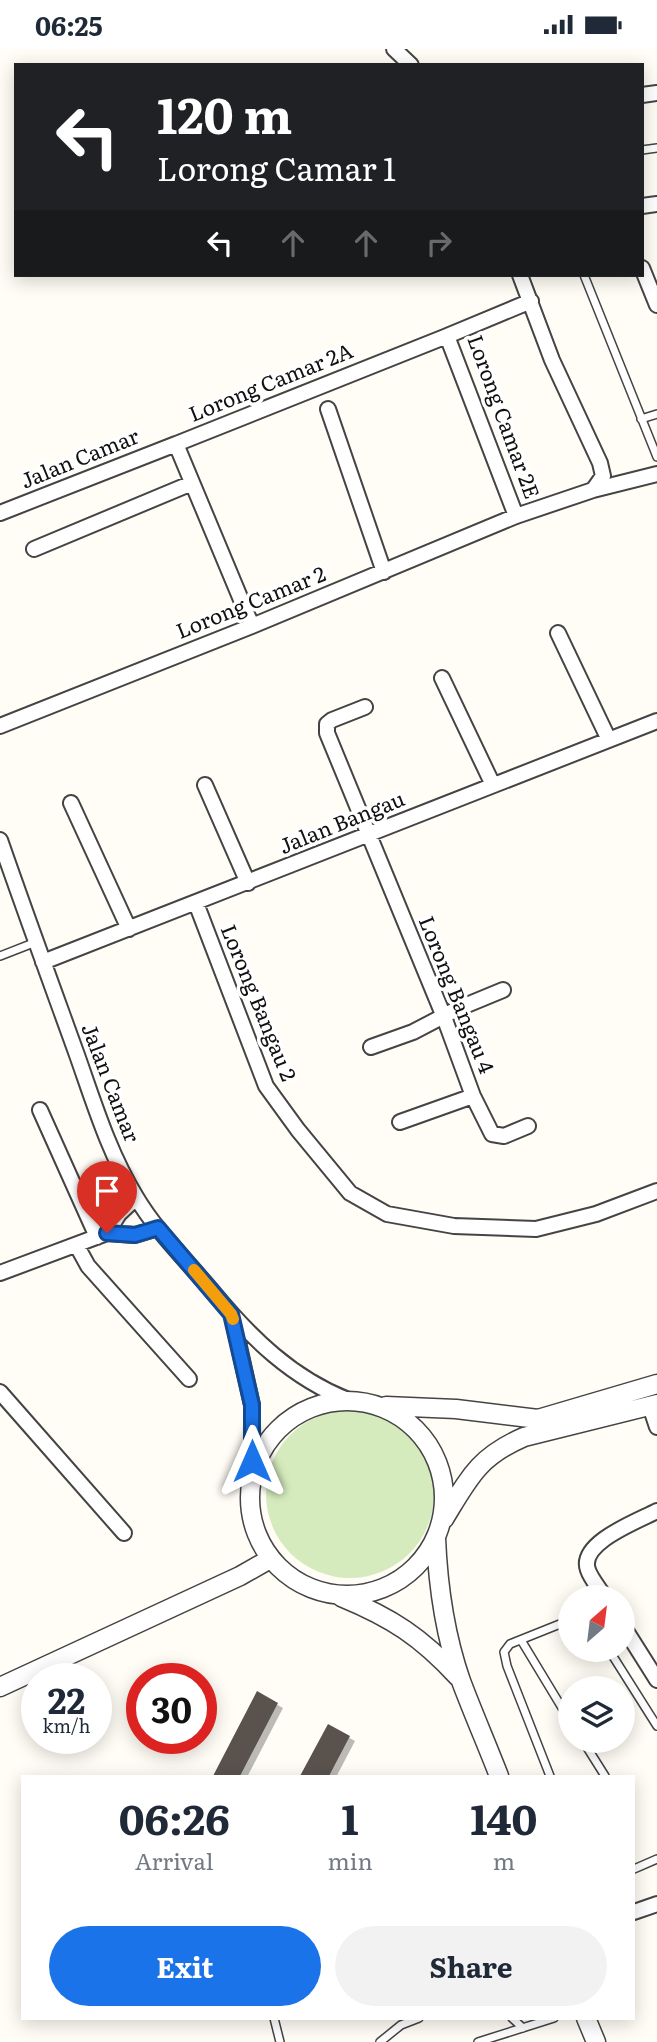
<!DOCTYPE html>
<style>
body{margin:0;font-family:Literata,serif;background:#f2f2f3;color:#1f2937;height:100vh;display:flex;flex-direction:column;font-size:26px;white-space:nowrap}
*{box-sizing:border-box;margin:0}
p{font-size:23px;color:#747a83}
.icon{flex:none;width:38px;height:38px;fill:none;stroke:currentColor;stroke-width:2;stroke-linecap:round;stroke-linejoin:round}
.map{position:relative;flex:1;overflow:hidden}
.details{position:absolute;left:21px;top:1726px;width:614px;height:245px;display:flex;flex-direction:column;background:#fff;border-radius:0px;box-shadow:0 4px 18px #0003}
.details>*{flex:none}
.banner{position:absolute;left:14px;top:14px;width:630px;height:214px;border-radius:0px;box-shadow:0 4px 18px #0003;background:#202124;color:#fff;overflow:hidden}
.needle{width:46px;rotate:28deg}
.tools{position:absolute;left:558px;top:1536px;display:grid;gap:14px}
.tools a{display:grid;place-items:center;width:77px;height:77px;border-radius:50%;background:#fff;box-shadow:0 4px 18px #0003;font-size:35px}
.speed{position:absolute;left:21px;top:1614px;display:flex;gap:14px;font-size:35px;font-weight:700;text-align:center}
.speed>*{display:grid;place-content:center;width:91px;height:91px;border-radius:50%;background:#fff;box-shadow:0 4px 18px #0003;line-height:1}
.speed small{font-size:18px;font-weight:400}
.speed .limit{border:10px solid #d22;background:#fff;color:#111}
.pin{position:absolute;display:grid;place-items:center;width:60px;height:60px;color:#fff;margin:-72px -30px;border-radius:50% 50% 50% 0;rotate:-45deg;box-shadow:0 0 7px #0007}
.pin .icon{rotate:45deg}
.me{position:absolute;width:77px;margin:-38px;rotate:0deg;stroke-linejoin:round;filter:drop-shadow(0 0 5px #0008)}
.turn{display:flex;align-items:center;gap:24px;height:147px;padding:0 28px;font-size:32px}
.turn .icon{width:91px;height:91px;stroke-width:2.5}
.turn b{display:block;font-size:49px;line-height:60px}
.lanes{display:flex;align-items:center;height:66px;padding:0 28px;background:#0003;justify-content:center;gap:35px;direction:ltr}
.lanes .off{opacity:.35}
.eta{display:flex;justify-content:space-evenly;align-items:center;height:119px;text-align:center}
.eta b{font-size:42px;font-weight:700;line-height:49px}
.cta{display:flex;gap:14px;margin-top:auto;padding:14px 28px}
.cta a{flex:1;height:80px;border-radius:42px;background:#1a73e8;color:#fff;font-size:28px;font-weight:700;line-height:80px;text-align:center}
.cta a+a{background:#f2f2f3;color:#1f2937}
.status{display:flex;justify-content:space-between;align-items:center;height:49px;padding:0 35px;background:#fff;direction:ltr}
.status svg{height:19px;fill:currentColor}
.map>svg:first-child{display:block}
</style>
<div class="status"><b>06:25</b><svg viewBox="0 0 49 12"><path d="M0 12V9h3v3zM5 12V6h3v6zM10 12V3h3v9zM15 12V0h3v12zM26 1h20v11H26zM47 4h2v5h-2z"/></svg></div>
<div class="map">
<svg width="657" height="1993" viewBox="0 0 657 1993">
<defs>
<filter id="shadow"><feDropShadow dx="5" dy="5" stdDeviation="0" flood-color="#0004"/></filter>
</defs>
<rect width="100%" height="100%" fill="#fffdf5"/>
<path fill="#d5ebbd" d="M266 1445a84 84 0 1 1 168 0a84 84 0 1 1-168 0Z"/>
<path fill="#5a524d" filter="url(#shadow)" d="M 257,1642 L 278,1654 L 240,1727 L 213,1727 Z
M 328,1675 L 350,1687 L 329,1727 L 300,1727 Z"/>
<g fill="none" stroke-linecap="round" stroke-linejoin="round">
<defs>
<path id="service" d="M 642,101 L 657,99
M 584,226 L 657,408
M 641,370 L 657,365
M 0,907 L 36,893
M 521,1591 L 570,1672
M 609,1601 L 657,1677
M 583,1692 L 605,1727
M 550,1727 L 507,1617 L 504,1603 L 510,1595 L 570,1571
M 634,1820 L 657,1810
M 274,1969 L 280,1993
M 512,1969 L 523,1979
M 380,1993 L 401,1976 L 419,1969
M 478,1993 L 554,1969"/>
<path id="minor" d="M 394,0 L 411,16
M 642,46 L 657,44
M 642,157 L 657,155
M 642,219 L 657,256
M 328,360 L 384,523
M 593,441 L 657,425
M 0,464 L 176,395
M 516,467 L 447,287 L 531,252
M 34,500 L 192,434
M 252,577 L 176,395 L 447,287
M 558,584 L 609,691
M 442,629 L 493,736
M 365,658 L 332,671 L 327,675 L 327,684 L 444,968 L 473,1047 L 492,1085 L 504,1087 L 528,1077
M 0,677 L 252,577 L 516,467 L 593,441 L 603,427 L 600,414 L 552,311 L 520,226
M 205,736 L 248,834
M 71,754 L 129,880
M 0,791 C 25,863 51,934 77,1006 C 94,1054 109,1104 136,1148 C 156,1182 187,1212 213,1243 C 251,1289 292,1329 348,1351
M 196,854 L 266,1037 L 298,1081 L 350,1144 L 387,1165 L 454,1177 L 536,1180 L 596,1165 L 657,1142
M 43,913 L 657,672
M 371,998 L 413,983 L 457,960 L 503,941
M 40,1061 L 97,1188
M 400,1073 L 473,1047
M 107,1184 L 119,1165 L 136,1149
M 77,1197 L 88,1217 L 189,1330
M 0,1224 L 107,1184 L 135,1186 L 158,1179
M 232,1266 L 252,1356 L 252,1427
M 0,1343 L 124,1484
M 650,1357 L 657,1378
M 605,1549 C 600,1540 591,1530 588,1521 C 578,1494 638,1472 657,1462
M 623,1577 L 657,1631
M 634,1863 L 657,1855"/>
<path id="tertiary" d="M250 1449a97 97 0 1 1 194 0a97 97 0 1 1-194 0Z
M 386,1357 L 456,1360 L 538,1370 L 657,1335
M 444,1470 C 469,1429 478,1408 524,1388 L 657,1355
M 436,1489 C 438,1538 445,1586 461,1632 C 473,1664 487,1696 499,1727
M 341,1548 C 392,1569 421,1588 458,1628
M 0,1638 L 240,1527 L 270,1510
M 586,1969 L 596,1993"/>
</defs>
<use href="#service" stroke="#444" stroke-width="10"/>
<use href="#minor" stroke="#444" stroke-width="18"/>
<use href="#tertiary" stroke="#444" stroke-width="21"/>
<use href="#service" stroke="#fff" stroke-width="7"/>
<use href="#minor" stroke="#fff" stroke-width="14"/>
<use href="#tertiary" stroke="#fff" stroke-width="18"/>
</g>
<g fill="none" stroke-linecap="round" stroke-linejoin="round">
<defs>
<path id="route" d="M 107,1184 L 135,1186 L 158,1179 L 231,1265 L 252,1356 L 252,1412"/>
</defs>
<use href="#route" stroke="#114b97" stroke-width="18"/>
<use href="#route" stroke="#1a73e8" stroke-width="12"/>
<path stroke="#f59e0b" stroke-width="12" d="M 194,1221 L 231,1265 L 233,1270"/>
</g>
<g text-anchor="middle" stroke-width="7" stroke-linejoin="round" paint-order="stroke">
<g font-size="21" fill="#111" stroke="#fff">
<text transform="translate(271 334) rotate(-22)" y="7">Lorong Camar 2A</text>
<text transform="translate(503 368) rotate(70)" y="7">Lorong Camar 2E</text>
<text transform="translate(80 410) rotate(-22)" y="7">Jalan Camar</text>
<text transform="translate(251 554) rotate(-22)" y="7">Lorong Camar 2</text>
<text transform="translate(342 774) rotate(-22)" y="7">Jalan Bangau</text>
<text transform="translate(456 946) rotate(68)" y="7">Lorong Bangau 4</text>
<text transform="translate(258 954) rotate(68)" y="7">Lorong Bangau 2</text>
<text transform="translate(110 1034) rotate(69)" y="7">Jalan Camar</text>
</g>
</g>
</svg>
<div class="tools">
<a><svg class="needle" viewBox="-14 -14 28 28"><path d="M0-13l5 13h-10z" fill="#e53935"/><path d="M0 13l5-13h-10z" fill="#747a83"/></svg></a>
<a><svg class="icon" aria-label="layers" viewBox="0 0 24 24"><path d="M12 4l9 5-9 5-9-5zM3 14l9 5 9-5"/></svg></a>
</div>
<div class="speed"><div>22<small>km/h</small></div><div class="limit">30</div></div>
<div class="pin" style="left:107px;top:1184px;background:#d93025"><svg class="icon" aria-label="arrive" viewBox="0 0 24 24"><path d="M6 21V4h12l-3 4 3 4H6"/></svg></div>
<svg class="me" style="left:252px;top:1412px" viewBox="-20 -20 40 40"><path d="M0-17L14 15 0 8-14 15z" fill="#1a73e8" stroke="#fff" stroke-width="4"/></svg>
<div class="banner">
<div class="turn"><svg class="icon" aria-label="left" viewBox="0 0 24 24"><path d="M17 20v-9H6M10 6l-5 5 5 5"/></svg><div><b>120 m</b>Lorong Camar 1</div></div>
<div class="lanes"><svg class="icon" aria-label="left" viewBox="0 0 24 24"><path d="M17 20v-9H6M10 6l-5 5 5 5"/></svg><svg class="icon off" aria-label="ahead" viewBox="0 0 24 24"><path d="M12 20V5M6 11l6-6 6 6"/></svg><svg class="icon off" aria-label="ahead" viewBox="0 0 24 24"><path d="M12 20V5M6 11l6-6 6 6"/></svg><svg class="icon off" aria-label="right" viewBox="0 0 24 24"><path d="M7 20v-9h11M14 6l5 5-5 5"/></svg></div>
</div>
<section class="details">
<div class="eta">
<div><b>06:26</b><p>Arrival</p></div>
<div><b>1</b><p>min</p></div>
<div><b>140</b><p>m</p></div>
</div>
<div class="cta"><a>Exit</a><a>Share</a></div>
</section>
</div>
